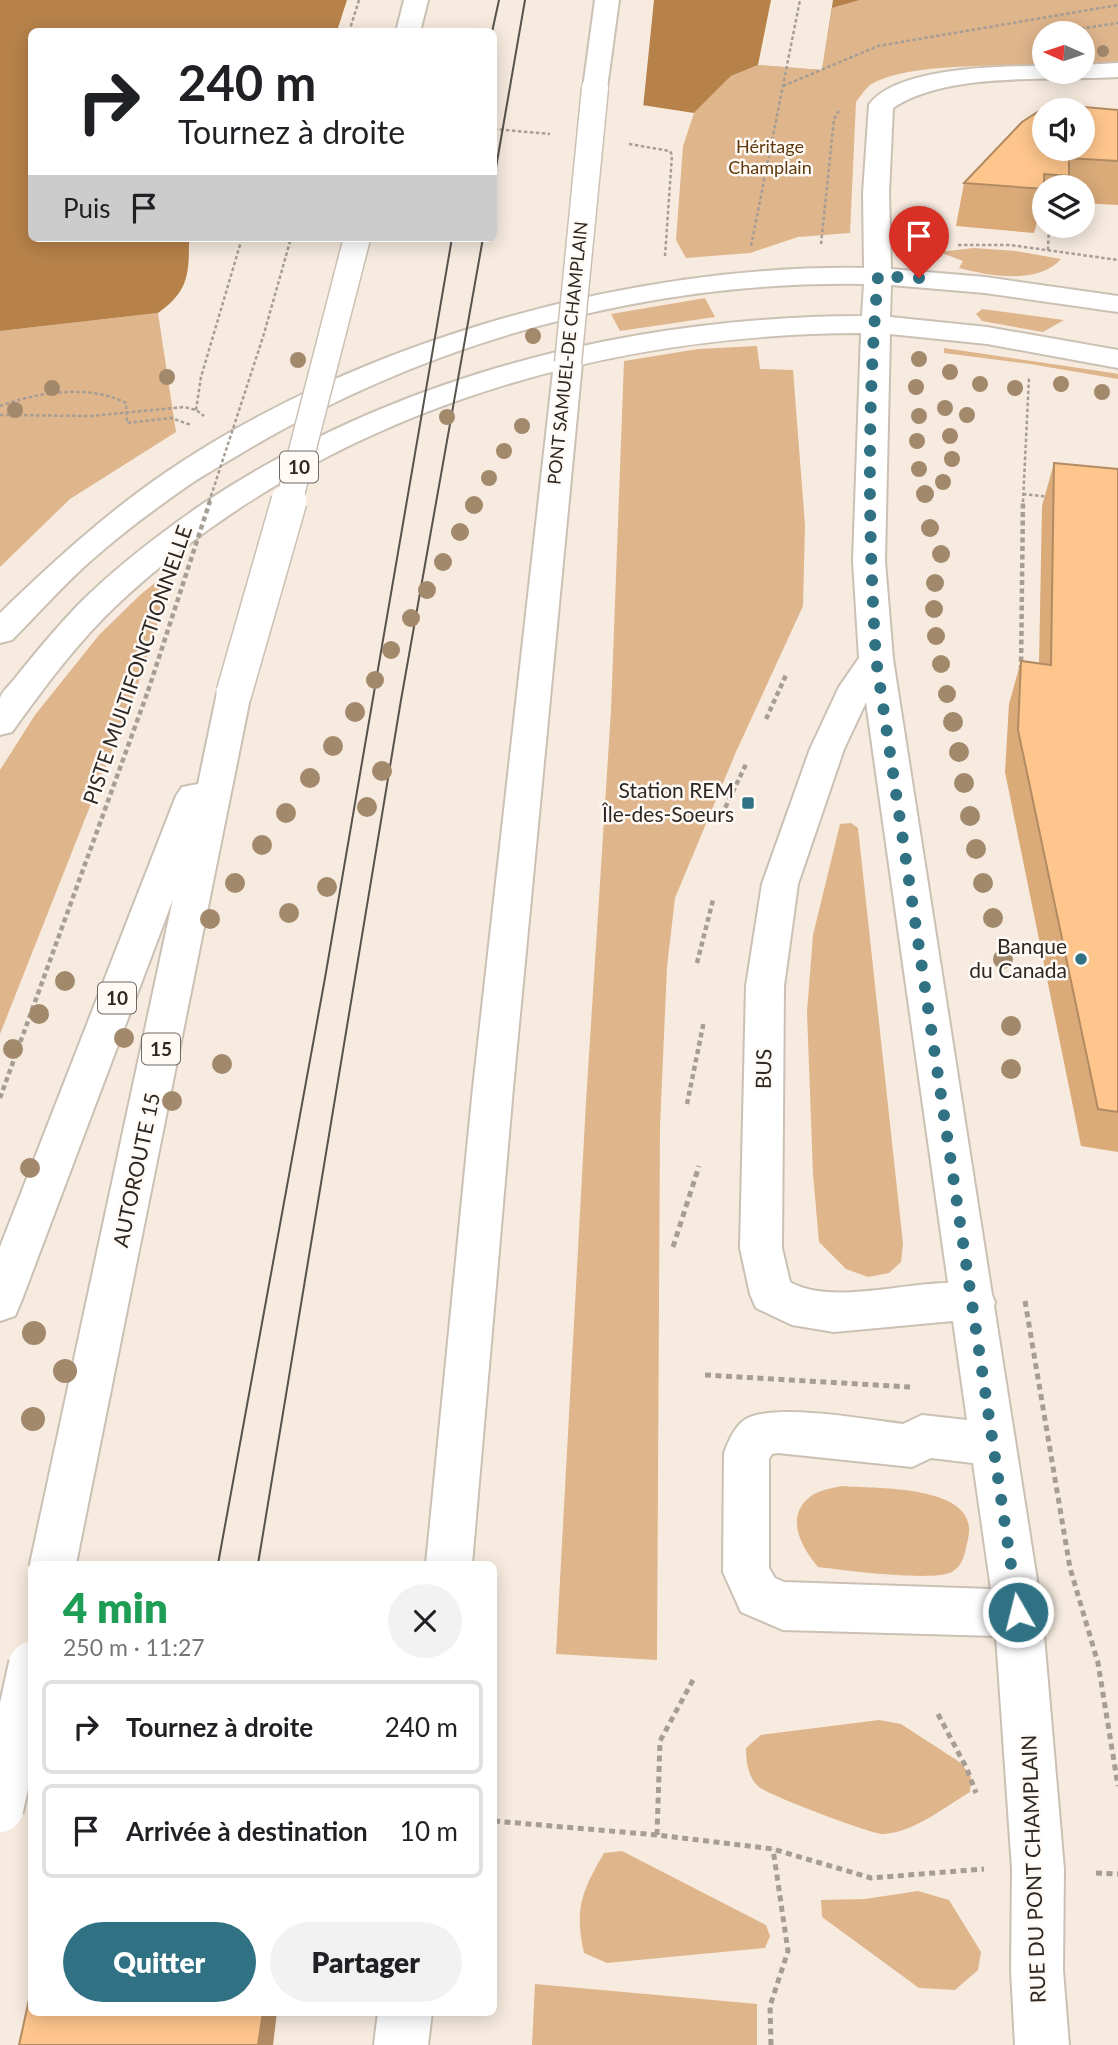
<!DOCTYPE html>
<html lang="fr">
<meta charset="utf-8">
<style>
body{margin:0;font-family:Lato,sans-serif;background:#f2f2f2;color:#202124;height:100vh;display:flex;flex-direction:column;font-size:26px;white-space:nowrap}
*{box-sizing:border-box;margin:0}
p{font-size:23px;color:#757577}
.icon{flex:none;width:38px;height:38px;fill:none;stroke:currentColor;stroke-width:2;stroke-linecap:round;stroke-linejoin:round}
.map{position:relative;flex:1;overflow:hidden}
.sheet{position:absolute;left:28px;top:1561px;width:469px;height:455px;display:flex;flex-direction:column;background:#fff;border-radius:10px;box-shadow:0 4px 18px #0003}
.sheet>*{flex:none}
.top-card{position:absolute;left:28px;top:28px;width:469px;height:214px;border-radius:10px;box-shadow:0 4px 18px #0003;background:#fff;color:#202124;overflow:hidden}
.needle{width:46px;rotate:273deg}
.tools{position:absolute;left:1032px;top:21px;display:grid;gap:14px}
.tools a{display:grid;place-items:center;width:63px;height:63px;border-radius:50%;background:#fff;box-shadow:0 4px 18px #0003;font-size:35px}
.pin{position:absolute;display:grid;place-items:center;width:60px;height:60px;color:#fff;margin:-72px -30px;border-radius:50% 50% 50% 0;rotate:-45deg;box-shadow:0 0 7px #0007}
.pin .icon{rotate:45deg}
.me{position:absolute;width:77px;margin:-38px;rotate:352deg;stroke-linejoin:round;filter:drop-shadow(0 0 5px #0008)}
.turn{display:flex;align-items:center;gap:24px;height:147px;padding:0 35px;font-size:32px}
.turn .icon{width:91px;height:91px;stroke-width:2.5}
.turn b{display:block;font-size:49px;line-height:60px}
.then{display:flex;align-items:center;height:66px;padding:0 35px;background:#0003;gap:14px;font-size:26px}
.round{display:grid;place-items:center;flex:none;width:74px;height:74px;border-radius:37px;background:#f2f2f2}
.overview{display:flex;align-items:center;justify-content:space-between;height:119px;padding:0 35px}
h1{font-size:42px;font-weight:800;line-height:52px;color:#1e9e55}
.button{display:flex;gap:14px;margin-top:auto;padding:14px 35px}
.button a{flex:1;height:80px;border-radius:42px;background:#307284;color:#fff;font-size:28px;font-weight:800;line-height:80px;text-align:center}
.button a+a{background:#f2f2f2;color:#202124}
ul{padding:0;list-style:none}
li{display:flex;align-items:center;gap:21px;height:94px;margin:0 14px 10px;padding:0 21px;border:4px solid #e0e0e0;border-radius:10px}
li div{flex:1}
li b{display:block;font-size:26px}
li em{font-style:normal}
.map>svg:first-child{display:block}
</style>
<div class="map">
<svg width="1118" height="2045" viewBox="0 0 1118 2045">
<rect width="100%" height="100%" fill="#f7ebdf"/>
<path fill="#dfb58c" d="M 860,0 L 1118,0 L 1118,62 L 1083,64 L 1083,33 L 1045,33 L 1045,65 C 1000,67 907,62 870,85 C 865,89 860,97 856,102 L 850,233 L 798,237 L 750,253 L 686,258 L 676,240 L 683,146 L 694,113 L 731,76 L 758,65 L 832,8 Z
M 974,248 L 1016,251 L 1061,259 C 1038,285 990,276 959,268 L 963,261 L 939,252 Z
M 705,298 L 715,317 L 620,331 L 611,314 Z
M 982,309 L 1064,320 L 1043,332 L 982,321 L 976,314 Z
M 158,313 L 176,432 L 70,499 L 0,567 L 0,331 Z
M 757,346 L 760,369 L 793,370 L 805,525 L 803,606 L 736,752 L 675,898 L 667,967 L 660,1126 L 657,1660 L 556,1654 L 586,1102 L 611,710 L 624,361 L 698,349 Z
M 944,348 L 1113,373 L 1118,374 L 1118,379 L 1030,364 L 944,353 Z
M 176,566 L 136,690 L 0,1034 L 0,770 L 35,715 L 99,635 L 140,595 Z
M 851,823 L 858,828 L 903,1244 L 901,1262 L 889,1273 L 868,1277 L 846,1269 L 819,1242 L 813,1174 L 807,1012 L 813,935 L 840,824 Z
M 842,1486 C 877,1489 981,1484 968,1539 C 965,1552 964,1565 952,1572 C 933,1582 842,1570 818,1567 C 801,1547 784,1516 811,1496 C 819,1490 833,1488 842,1486 Z
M 879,1720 L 901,1724 L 961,1763 L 971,1777 L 970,1792 C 945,1807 914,1832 884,1834 C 873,1835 769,1795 759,1787 C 748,1778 746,1761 746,1748 L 761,1735 Z
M 622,1851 L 766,1925 L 770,1936 L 765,1948 L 607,1963 L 584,1953 C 574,1909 582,1891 604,1853 Z
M 918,1891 L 949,1900 L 981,1952 L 978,1970 L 955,1990 L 919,1988 L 822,1917 L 821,1900 L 865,1899 Z
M 535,1984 L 757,2004 L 757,2045 L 532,2045 Z"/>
<path fill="#b7824a" d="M 0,0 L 860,0 L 832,8 L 822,70 L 758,65 L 731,76 L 694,113 L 629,103 L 494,32 L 32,32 L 32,238 L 189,238 C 189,274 189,291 158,313 L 0,331 Z"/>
<path fill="#f7ebdf" d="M 347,0 L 654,0 L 643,108 L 494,102 L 494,32 L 337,31 Z
M 771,0 L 833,0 L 822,70 L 758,65 Z"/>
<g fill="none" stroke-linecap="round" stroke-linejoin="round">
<defs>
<path id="minor" d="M 1118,63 L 1118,77 C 1053,81 947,71 893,108 L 889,193 L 891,269 L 985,277 L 1118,296 L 1118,312 L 985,293 L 891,285 L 890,317 L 987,327 L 1118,350 L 1118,368 L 987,344 L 890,334 L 885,561 L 893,659 L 992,1295 L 995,1302 L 994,1306 L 1042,1612 L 1064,1869 L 1063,1970 L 1069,2045 L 1015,2045 L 1011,1970 L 1012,1869 L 996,1636 L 783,1630 L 741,1612 L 723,1572 L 724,1453 C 728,1442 734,1428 743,1421 C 769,1401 869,1420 903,1424 L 922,1415 L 967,1420 L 953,1321 L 834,1332 L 792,1325 L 756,1308 L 750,1294 L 740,1248 L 746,986 L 762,884 L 810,749 L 839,687 L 859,658 L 853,561 L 861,333 C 592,334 320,416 120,602 C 79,640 45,686 12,732 L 0,735 C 0,725 0,708 0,698 C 2,691 12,683 16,677 C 36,652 56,628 78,605 C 115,568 158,535 201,505 C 395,375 630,317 862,316 L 864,284 C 647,280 425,342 240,454 C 222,465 203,475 186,487 C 155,509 122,533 94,558 C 65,583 39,613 12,640 L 0,643 L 0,613 C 53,562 104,515 165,473 C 357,341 632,264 864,268 L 863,193 L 869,105 C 895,67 1002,66 1045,66 L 1045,72 L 1083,72 L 1083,65 ZM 866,702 L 948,1283 C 902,1283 830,1305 790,1282 L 782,1248 L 784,986 L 798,884 L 844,749 ZM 778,1453 L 912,1467 L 931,1458 L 973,1463 L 991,1589 L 784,1582 L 775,1578 L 769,1568 L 769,1459 L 772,1454 Z"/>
<path id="highway" d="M 404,0 L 428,0 L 420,32 L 396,32 Z
M 595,0 L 619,0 L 607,88 L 604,93 L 595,95 L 586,93 L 583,88 Z
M 568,354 L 578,357 L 582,363 L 513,1088 L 472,1564 L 426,1564 L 473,1088 L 554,363 L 558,357 Z
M 234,681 L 246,685 L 251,693 L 76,1564 L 32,1564 L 32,1568 L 30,1564 L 173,899 L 21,1302 L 15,1316 L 0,1321 L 0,1247 L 176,796 L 182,787 L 198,784 L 217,693 L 222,685 Z
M 378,2012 L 432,2012 L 428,2045 L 374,2045 Z"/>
</defs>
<use href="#minor" stroke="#cbc0b4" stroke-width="4"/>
<use href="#highway" stroke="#cbc0b4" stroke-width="4"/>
<path stroke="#a69d94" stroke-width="2.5" stroke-dasharray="3.5 2.5" stroke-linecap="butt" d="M 349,32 L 359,0
M 1051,33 L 1118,23
M 783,86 L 878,46 L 1118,5
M 494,129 L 550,134
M 629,144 L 670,151 L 672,155 L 665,256
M 821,244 L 834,119 L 839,111
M 958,245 L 1010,245 L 1118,260
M 751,246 L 800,0
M 1048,250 L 1049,226
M 0,406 C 38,392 89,384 126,403 L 127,423 L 171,418 L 191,425
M 196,410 L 201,377 L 242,238
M 0,415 L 90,416 L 184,407 L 196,410 L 204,416
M 1023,494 L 1050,497
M 1023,502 L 1029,377"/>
<path stroke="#a69d94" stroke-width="4.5" stroke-dasharray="5 3.5" stroke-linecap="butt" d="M 1021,670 L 1023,501
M 766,719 L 786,675
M 718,823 L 747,762
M 697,963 L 713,900
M 0,1098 L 148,691
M 687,1104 L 704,1021"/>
<path stroke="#a69d94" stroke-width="5" stroke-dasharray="6 4.5" stroke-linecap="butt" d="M 673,1247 L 699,1166
M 1025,1301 L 1070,1568 L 1098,1663 L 1118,1786
M 705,1375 L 910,1387
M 938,1714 L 967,1769 L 976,1793
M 494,1821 L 657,1835 L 773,1849 L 871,1878 L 984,1869
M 657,1835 L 660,1741 L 693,1680
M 1096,1873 L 1118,1874
M 771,2045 L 770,2006 L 788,1951 L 773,1849"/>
<use href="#minor" fill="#fff" fill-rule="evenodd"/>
<use href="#highway" fill="#fff" fill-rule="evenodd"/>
<path stroke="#58524c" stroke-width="2" d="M 492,32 L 499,0
M 494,179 L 525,0
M 218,1564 L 325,978 L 452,238
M 258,1564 L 401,700 L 483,238"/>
<defs>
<path id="highway-bridge-far2" d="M 568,363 L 595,88
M 289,502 L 357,238"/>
<path id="highway-bridge-far1" d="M 234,693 L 289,501"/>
<path id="highway-bridge" d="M 0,1809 L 32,1665"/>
</defs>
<use href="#highway-bridge-far2" stroke="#cbc0b4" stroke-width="29" stroke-linecap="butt"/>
<use href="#highway-bridge-far1" stroke="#cbc0b4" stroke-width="38" stroke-linecap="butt"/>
<use href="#highway-bridge" stroke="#cbc0b4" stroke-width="50" stroke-linecap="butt"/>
<path stroke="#a69d94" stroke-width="2.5" stroke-dasharray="3.5 2.5" stroke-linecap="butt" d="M 209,502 L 263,337 L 291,238"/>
<path stroke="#a69d94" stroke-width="4.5" stroke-dasharray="5 3.5" stroke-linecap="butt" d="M 148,691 L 210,501"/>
<use href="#highway-bridge-far2" stroke="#fff" stroke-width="26"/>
<use href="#highway-bridge-far1" stroke="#fff" stroke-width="35"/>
<use href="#highway-bridge" stroke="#fff" stroke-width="46"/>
</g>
<g fill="#a3896c">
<circle cx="1103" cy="51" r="6"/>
<circle cx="533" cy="336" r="8"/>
<circle cx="919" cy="359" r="8"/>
<circle cx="298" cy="360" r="8"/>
<circle cx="950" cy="372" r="8"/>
<circle cx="167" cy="377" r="8"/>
<circle cx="980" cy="384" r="8"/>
<circle cx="1061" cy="384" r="8"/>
<circle cx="916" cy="387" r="8"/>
<circle cx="52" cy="388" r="8"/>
<circle cx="1015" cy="388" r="8"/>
<circle cx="1102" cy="392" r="8"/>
<circle cx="945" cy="408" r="8"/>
<circle cx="15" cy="410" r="8"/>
<circle cx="967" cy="415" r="8"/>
<circle cx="919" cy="416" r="8"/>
<circle cx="447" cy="417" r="8"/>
<circle cx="522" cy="426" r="8"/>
<circle cx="950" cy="436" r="8"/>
<circle cx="917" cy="441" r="8"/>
<circle cx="504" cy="451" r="8"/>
<circle cx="952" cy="459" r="8"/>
<circle cx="919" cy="469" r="8"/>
<circle cx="489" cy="478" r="8"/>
<circle cx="943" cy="482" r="8"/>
<circle cx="925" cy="494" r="9"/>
<circle cx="474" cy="505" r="9"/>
<circle cx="930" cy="528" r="9"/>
<circle cx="460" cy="532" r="9"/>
<circle cx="941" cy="554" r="9"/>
<circle cx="443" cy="562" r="9"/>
<circle cx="935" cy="583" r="9"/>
<circle cx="427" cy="590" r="9"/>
<circle cx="934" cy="609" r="9"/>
<circle cx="411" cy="618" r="9"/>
<circle cx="936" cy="636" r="9"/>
<circle cx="391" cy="650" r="9"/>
<circle cx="941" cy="664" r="9"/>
<circle cx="375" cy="680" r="9"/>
<circle cx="947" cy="694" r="9"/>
<circle cx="355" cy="712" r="10"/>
<circle cx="953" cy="722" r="10"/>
<circle cx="333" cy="746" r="10"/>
<circle cx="959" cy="752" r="10"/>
<circle cx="382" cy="771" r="10"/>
<circle cx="310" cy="778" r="10"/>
<circle cx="964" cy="783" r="10"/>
<circle cx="367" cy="807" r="10"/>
<circle cx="286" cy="813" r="10"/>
<circle cx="970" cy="816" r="10"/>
<circle cx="262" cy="845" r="10"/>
<circle cx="976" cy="849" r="10"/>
<circle cx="235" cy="883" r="10"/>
<circle cx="983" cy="883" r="10"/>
<circle cx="327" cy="887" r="10"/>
<circle cx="289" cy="913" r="10"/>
<circle cx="993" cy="918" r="10"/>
<circle cx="210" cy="919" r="10"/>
<circle cx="1003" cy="959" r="10"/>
<circle cx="65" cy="981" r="10"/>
<circle cx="39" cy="1014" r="10"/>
<circle cx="1011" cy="1026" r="10"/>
<circle cx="124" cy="1038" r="10"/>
<circle cx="13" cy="1049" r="10"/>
<circle cx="222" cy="1064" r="10"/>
<circle cx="1011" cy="1069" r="10"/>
<circle cx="172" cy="1101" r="10"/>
<circle cx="30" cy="1168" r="10"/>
<circle cx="34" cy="1333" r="12"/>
<circle cx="65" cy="1371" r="12"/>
<circle cx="33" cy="1419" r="12"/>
</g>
<path fill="#daaa79" d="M 1118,110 L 1118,205 L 1083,203 L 1083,187 L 1045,187 L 1045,219 L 1038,218 L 1034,233 L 956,226 L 964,183 Z
M 1054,463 L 1118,469 L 1118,1152 L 1081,1146 L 1005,772 L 1009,704 L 1021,661 L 1039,664 L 1042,506 Z"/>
<path fill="#b28b63" d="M 263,2012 L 277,2012 L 273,2045 L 258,2045 Z"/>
<path fill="#fec68d" stroke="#b28b63" stroke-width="2" fill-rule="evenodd" d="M 1050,104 L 1118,110 L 1118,161 L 1069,158 L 1069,176 L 1044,174 L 1044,189 L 964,183 L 1022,122 ZM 1045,110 L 1083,110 L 1083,149 L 1045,149 Z
M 1054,463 L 1118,469 L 1118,1112 L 1098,1109 L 1018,730 L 1021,661 L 1051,665 Z
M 32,1986 L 32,2012 L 263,2012 L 258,2045 L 19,2045 Z"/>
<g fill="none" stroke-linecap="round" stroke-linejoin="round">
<path stroke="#307284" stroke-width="12" stroke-dasharray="0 21.6" d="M 919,278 L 878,276 C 867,404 868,531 876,659 L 1018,1612"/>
</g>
<g fill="#307284" stroke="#fffaf5" stroke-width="2.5">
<rect x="741" y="796" width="14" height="14" rx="3.5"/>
<circle cx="1081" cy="959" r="7"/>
</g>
<g text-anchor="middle" stroke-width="5" stroke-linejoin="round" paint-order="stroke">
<g font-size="18" fill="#5e390d" stroke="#fffaf5">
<text x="770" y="153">Héritage<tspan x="770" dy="21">Champlain</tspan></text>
</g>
<g font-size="18" fill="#2d2824" stroke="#fffaf5">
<text transform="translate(568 353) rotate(-84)" y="6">PONT SAMUEL-DE CHAMPLAIN</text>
</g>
<g fill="#fffaf5" stroke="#6c6763" stroke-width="2">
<rect x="280" y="451.5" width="38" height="31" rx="5"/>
<rect x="98" y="982.5" width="38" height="31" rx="5"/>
<rect x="142" y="1033.5" width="38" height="31" rx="5"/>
</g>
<g font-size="19" font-weight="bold" fill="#2d2824">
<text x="299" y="474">10</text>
<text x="117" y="1005">10</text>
<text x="161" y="1056">15</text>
</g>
<g font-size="21" fill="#2d2824" stroke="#fffaf5">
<text transform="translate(138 665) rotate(-71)" y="7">PISTE MULTIFONCTIONNELLE</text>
<text transform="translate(764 1069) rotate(-89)" y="7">BUS</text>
<text transform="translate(137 1170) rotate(-78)" y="7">AUTOROUTE 15</text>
<text transform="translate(1034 1869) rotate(-92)" y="7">RUE DU PONT CHAMPLAIN</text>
</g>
<g font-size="21" fill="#2d2824" stroke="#fffaf5" text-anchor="end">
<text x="734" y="798">Station REM<tspan x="734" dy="24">Île-des-Soeurs</tspan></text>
<text x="1067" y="954">Banque<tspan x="1067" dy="24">du Canada</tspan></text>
</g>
</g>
</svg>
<div class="tools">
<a><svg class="needle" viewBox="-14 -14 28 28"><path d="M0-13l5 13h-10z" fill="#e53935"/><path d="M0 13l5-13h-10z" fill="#757577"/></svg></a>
<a><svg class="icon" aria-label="sound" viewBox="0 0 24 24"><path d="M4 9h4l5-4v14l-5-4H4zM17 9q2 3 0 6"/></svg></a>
<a><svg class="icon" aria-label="layers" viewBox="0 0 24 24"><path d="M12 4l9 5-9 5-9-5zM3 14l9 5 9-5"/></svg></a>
</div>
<div class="pin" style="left:919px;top:278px;background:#d93025"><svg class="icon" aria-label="arrive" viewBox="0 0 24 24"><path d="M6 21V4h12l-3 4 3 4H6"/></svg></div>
<svg class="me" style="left:1018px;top:1612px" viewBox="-20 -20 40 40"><circle r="17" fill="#307284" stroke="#fff" stroke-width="3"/><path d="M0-11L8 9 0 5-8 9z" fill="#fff"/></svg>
<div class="top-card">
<div class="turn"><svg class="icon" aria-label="right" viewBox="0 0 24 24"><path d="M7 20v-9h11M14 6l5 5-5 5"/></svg><div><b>240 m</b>Tournez à droite</div></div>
<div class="then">Puis<svg class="icon" aria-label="arrive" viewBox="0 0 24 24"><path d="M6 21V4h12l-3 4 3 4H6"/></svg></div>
</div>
<section class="sheet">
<div class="overview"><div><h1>4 min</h1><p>250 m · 11:27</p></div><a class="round"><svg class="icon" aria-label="close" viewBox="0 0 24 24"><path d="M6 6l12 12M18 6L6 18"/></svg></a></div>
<ul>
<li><svg class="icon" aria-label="right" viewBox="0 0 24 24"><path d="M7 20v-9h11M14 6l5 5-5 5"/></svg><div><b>Tournez à droite</b></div><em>240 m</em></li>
<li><svg class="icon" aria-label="arrive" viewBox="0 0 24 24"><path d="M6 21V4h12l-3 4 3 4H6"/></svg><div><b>Arrivée à destination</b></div><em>10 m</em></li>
</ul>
<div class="button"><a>Quitter</a><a>Partager</a></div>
</section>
</div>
